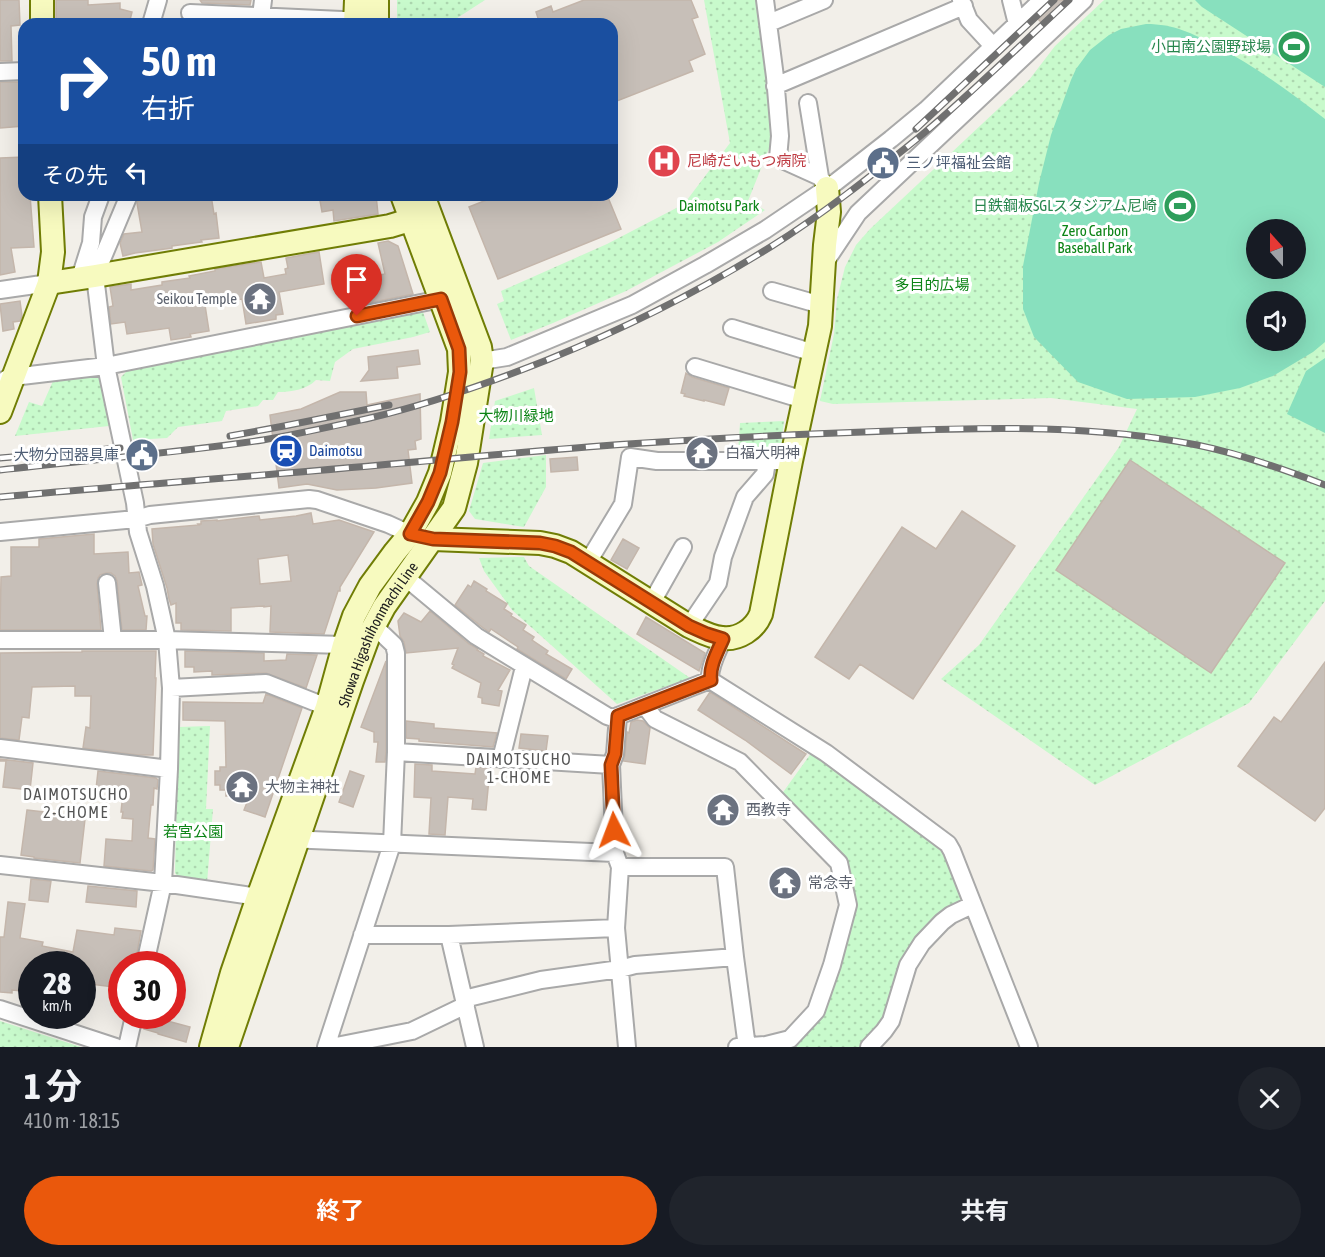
<!DOCTYPE html>
<html lang="ja">
<meta charset="utf-8">
<style>
body{margin:0;font-family:"Asap Condensed","Noto Sans JP",sans-serif;background:#20242c;color:#f1f3f6;height:100vh;display:flex;flex-direction:column;font-size:22px;white-space:nowrap}
*{box-sizing:border-box;margin:0}
p{font-size:20px;color:#9ea1a6}
.icon{flex:none;width:33px;height:33px;fill:none;stroke:currentColor;stroke-width:2;stroke-linecap:round;stroke-linejoin:round}
.map{position:relative;height:1047px;overflow:hidden}
.side{display:flex;flex-direction:column;background:#171b24;flex:1}
.side>*{flex:none}
.top-card{position:absolute;left:18px;top:18px;width:600px;height:183px;border-radius:18px;box-shadow:0 6px 24px #0002;background:#1a4fa0;color:#fff;overflow:hidden}
.needle{width:39px;rotate:339deg}
.controls{position:absolute;left:1246px;top:219px;display:grid;gap:12px}
.controls a{display:grid;place-items:center;width:60px;height:60px;border-radius:50%;background:#171b24;box-shadow:0 6px 24px #0002;font-size:30px}
.speed{position:absolute;left:18px;top:951px;display:flex;gap:12px;font-size:30px;font-weight:700;text-align:center}
.speed>*{display:grid;place-content:center;width:78px;height:78px;border-radius:50%;background:#171b24;box-shadow:0 6px 24px #0002;line-height:1}
.speed small{font-size:15px;font-weight:400}
.speed .limit{border:9px solid #d22;background:#fff;color:#111}
.pin{position:absolute;display:grid;place-items:center;width:51px;height:51px;color:#fff;margin:-62px -26px;border-radius:50% 50% 50% 0;rotate:-45deg;box-shadow:0 0 6px #0007}
.pin .icon{rotate:45deg}
.me{position:absolute;width:66px;margin:-33px;rotate:357deg;stroke-linejoin:round;filter:drop-shadow(0 0 4px #0008)}
.turn{display:flex;align-items:center;gap:21px;height:126px;padding:0 24px;font-size:27px}
.turn .icon{width:78px;height:78px;stroke-width:2.5}
.turn b{display:block;font-size:42px;line-height:51px}
.then{display:flex;align-items:center;height:57px;padding:0 24px;background:#0003;gap:12px;font-size:22px}
.round{display:grid;place-items:center;flex:none;width:63px;height:63px;border-radius:32px;background:#20242c}
.overview{display:flex;align-items:center;justify-content:space-between;height:102px;padding:0 24px}
h1{font-size:36px;font-weight:700;line-height:45px}
.cta{display:flex;gap:12px;margin-top:auto;padding:12px 24px}
.cta a{flex:1;height:69px;border-radius:36px;background:#ea580c;color:#fff;font-size:24px;font-weight:700;line-height:69px;text-align:center}
.cta a+a{background:#20242c;color:#f1f3f6}
.map>svg:first-child{display:block}
</style>
<div class="map">
<svg width="1325" height="1047" viewBox="0 0 1325 1047">
<defs>
<pattern id="park-dots" width="8" height="8" patternUnits="userSpaceOnUse" patternTransform="scale(1.5)"><rect width="8" height="8" fill="#c8facc"/><path d="M2 2h.1M6 6h.1" fill="none" stroke="#acd6af" stroke-width="1.8" stroke-linecap="round"/></pattern>
</defs>
<rect width="100%" height="100%" fill="#f2efe9"/>
<path fill="url(#park-dots)" fill-rule="evenodd" d="M 397,0 L 485,0 L 448,24 L 397,24 Z
M 704,0 L 759,0 L 774,136 L 748,201 L 765,210 L 718,242 L 626,291 L 553,323 L 511,340 L 497,304 L 504,301 L 501,291 L 607,244 L 684,204 L 730,143 Z
M 1104,0 L 1325,0 L 1325,601 L 1249,703 L 1095,785 L 941,679 L 979,645 L 1119,447 L 1137,409 L 1051,398 L 833,404 L 820,401 L 834,334 L 837,299 L 845,267 L 856,245 L 870,229 L 1029,80 L 1055,46 ZM 1257,230 L 1296,230 L 1296,268 L 1257,268 ZM 1257,302 L 1296,302 L 1296,340 L 1257,340 Z
M 423,312 L 430,332 L 413,337 L 353,349 L 335,362 L 330,381 L 316,380 C 306,390 291,392 278,392 L 273,400 L 263,400 L 258,406 L 226,411 L 222,421 L 178,427 L 167,438 L 133,440 L 121,377 L 127,371 Z
M 96,375 L 100,379 L 109,426 L 15,436 L 29,402 L 42,406 L 53,381 Z
M 534,388 L 542,435 L 489,439 L 495,401 Z
M 784,421 L 780,453 L 738,451 L 740,423 Z
M 546,455 L 546,487 L 524,527 L 475,519 L 469,511 L 483,463 Z
M 524,557 L 529,566 L 690,678 L 617,704 L 512,610 L 484,571 L 479,558 Z
M 210,726 L 206,809 L 213,809 L 207,883 L 181,880 L 175,873 L 178,727 Z
M 812,752 L 943,846 L 964,897 C 940,916 916,937 900,964 C 893,976 892,992 888,1004 C 882,1022 872,1034 860,1047 L 784,1047 L 822,1014 L 856,905 L 846,861 L 781,795 Z
M 0,1021 L 81,1047 L 0,1047 Z"/>
<path fill="#88e0be" fill-rule="evenodd" d="M 1195,0 L 1325,0 L 1325,87 L 1202,7 Z
M 1146,24 C 1174,24 1192,33 1216,46 C 1255,66 1290,92 1325,119 L 1325,342 L 1313,352 L 1273,376 L 1240,388 L 1195,397 L 1127,399 L 1078,382 L 1034,337 L 1023,309 L 1023,266 L 1039,183 L 1051,135 L 1071,80 L 1076,69 L 1090,50 L 1109,35 L 1121,29 ZM 1257,230 L 1296,230 L 1296,268 L 1257,268 ZM 1257,302 L 1296,302 L 1296,340 L 1257,340 Z
M 1325,358 L 1325,433 L 1287,414 L 1306,371 Z"/>
<path fill="#c7bfb8" stroke="#c4b6ab" stroke-width="1.5" fill-rule="evenodd" d="M 0,0 L 19,0 L 20,25 L 11,26 L 12,61 L 0,61 Z
M 56,0 L 88,0 L 88,5 L 120,3 L 120,9 L 132,12 L 129,24 L 56,24 Z
M 200,0 L 251,0 L 250,5 L 202,3 Z
M 584,0 L 691,0 L 698,17 L 692,19 L 705,54 L 689,61 L 693,71 L 612,103 L 612,24 L 525,24 L 538,18 L 536,12 L 551,6 L 553,12 Z
M 1052,0 L 1069,0 L 1043,24 L 1038,19 L 1050,7 Z
M 0,82 L 24,82 L 24,126 L 0,128 Z
M 891,153 L 896,160 L 877,175 L 871,168 Z
M 24,157 L 24,195 L 30,195 L 34,247 L 11,248 L 15,272 L 0,275 L 0,158 Z
M 141,195 L 211,195 L 214,214 L 216,213 L 219,238 L 201,240 L 202,242 L 172,246 L 172,248 L 135,253 L 123,256 L 120,243 L 124,234 L 142,232 L 137,203 L 138,201 L 142,200 Z
M 319,195 L 376,195 L 378,214 L 334,221 L 333,210 L 322,212 Z
M 499,195 L 607,195 L 621,229 L 498,279 L 469,207 Z
M 388,241 L 398,246 L 413,294 L 369,303 L 363,278 L 385,274 L 378,243 Z
M 319,252 L 324,284 L 279,292 L 283,314 L 276,315 L 276,319 L 246,324 L 242,299 L 205,305 L 209,331 L 190,334 L 191,337 L 171,340 L 169,328 L 127,334 L 125,322 L 111,324 L 109,307 L 113,306 L 110,287 L 131,284 L 131,290 L 162,285 L 162,282 L 190,278 L 189,276 L 215,271 L 215,269 L 261,262 L 264,278 L 286,274 L 285,269 L 288,268 L 286,258 Z
M 20,301 L 22,316 L 20,321 L 13,322 L 14,329 L 3,331 L 0,304 Z
M 418,350 L 420,364 L 397,367 L 398,378 L 361,381 L 369,370 L 368,357 Z
M 686,373 L 692,377 L 729,388 L 724,405 L 704,400 L 704,401 L 684,396 L 685,394 L 681,393 Z
M 340,392 L 366,392 L 367,405 L 420,394 L 421,439 L 415,441 L 416,449 L 408,450 L 412,483 L 376,488 L 337,490 L 307,484 L 279,488 L 270,415 L 301,409 Z
M 577,457 L 578,470 L 551,472 L 550,459 Z
M 1130,460 L 1285,563 L 1211,673 L 1056,570 Z
M 962,511 L 1015,546 L 913,699 L 860,664 L 849,679 L 815,657 L 902,527 L 936,549 Z
M 311,513 L 313,524 L 339,520 L 374,532 L 340,587 L 340,591 L 338,591 L 324,634 L 270,632 L 271,606 L 264,607 L 264,606 L 231,608 L 231,631 L 181,630 L 181,623 L 176,623 L 176,603 L 171,605 L 169,599 L 167,588 L 153,544 L 152,529 L 199,525 L 198,524 L 201,524 L 201,521 L 217,520 L 217,521 L 259,516 L 260,520 L 296,516 ZM 288,555 L 291,581 L 260,584 L 258,559 Z
M 94,534 L 94,554 L 128,552 L 129,573 L 139,572 L 142,585 L 138,586 L 145,616 L 147,616 L 146,630 L 122,630 L 117,581 L 115,576 L 111,573 L 106,573 L 100,575 L 98,578 L 97,584 L 101,630 L 0,630 L 1,577 L 11,576 L 11,547 L 39,547 L 39,539 Z
M 623,539 L 639,548 L 627,569 L 611,560 Z
M 474,581 L 487,589 L 486,591 L 507,604 L 504,609 L 512,614 L 511,616 L 526,625 L 523,630 L 534,637 L 532,640 L 548,651 L 546,654 L 572,669 L 566,679 L 517,649 L 518,647 L 491,629 L 489,632 L 482,627 L 455,605 L 468,585 L 471,587 Z
M 430,611 L 469,644 L 478,649 L 477,650 L 484,654 L 483,656 L 510,670 L 498,690 L 502,691 L 499,706 L 482,703 L 482,698 L 478,697 L 481,683 L 452,668 L 454,665 L 452,664 L 458,648 L 406,653 L 404,642 L 400,636 L 398,621 L 404,613 L 421,622 Z
M 646,617 L 705,653 L 699,671 L 637,634 Z
M 82,651 L 156,651 L 155,678 L 156,678 L 153,755 L 138,755 L 83,748 L 86,727 L 90,728 L 91,696 L 75,696 L 75,686 L 32,687 L 29,718 L 22,717 L 19,740 L 0,738 L 0,653 L 82,652 Z
M 185,651 L 264,653 L 264,661 L 286,660 L 287,654 L 317,655 L 306,688 L 266,673 L 212,675 L 212,671 L 194,672 L 194,667 L 185,667 Z
M 386,661 L 386,752 L 385,762 L 376,762 L 378,742 L 374,742 L 374,732 L 361,727 Z
M 1325,662 L 1325,808 L 1315,821 L 1238,766 L 1274,717 L 1281,722 Z
M 710,692 L 806,754 L 791,774 L 745,740 L 698,710 Z
M 266,694 L 302,708 L 265,817 L 244,810 L 250,795 L 226,796 L 226,790 L 220,790 L 220,785 L 215,785 L 215,771 L 220,771 L 220,767 L 226,767 L 225,721 L 183,720 L 183,702 L 263,703 Z
M 637,720 L 643,721 L 650,728 L 645,764 L 623,761 L 625,755 L 627,732 L 629,733 L 631,722 Z
M 406,721 L 434,724 L 434,728 L 497,733 L 493,747 L 419,741 L 419,739 L 406,738 Z
M 521,734 L 548,736 L 546,751 L 519,748 Z
M 0,759 L 33,763 L 30,790 L 3,787 L 6,761 L 0,761 Z
M 415,764 L 432,765 L 432,771 L 475,774 L 476,767 L 490,768 L 486,810 L 472,809 L 473,799 L 448,797 L 445,835 L 429,834 L 431,798 L 414,797 Z
M 98,771 L 156,778 L 158,780 L 157,789 L 154,788 L 153,805 L 151,805 L 148,838 L 155,839 L 153,870 L 151,871 L 104,866 L 106,839 L 132,841 L 133,819 L 122,818 L 123,812 L 121,812 L 123,793 L 96,789 Z
M 350,771 L 364,776 L 353,807 L 339,802 Z
M 27,810 L 79,816 L 79,818 L 85,819 L 80,863 L 34,858 L 34,857 L 21,855 Z
M 31,879 L 51,881 L 48,902 L 29,900 Z
M 88,886 L 137,891 L 136,907 L 86,902 Z
M 8,902 L 25,904 L 20,938 L 43,942 L 42,946 L 73,952 L 77,930 L 114,935 L 115,928 L 141,931 L 135,964 L 122,963 L 122,988 L 82,983 L 82,964 L 32,964 L 32,992 L 12,990 L 12,993 L 0,992 L 0,937 L 4,937 Z
M 147,1016 L 161,1016 L 160,1019 L 190,1027 L 186,1042 L 158,1034 L 158,1033 L 144,1029 Z"/>
<g fill="none" stroke-linecap="round" stroke-linejoin="round">
<defs>
<path id="street" d="M 765,0 L 775,77 L 780,136 L 778,158 L 820,177 L 827,188
M 961,0 L 969,20 L 993,46
M 1011,0 L 1017,24
M 190,13 L 342,20 L 355,20
M 769,23 L 824,0
M 151,24 L 158,0
M 260,24 L 263,0
M 0,72 L 24,71
M 775,86 L 964,6
M 808,103 L 820,177
M 129,195 L 95,276 L 106,366 L 135,503 L 138,532 L 155,586 L 167,640 L 171,688 L 169,769 L 163,883 L 145,964
M 826,261 L 858,213 L 1084,0
M 80,278 L 91,243 L 93,217 L 101,195
M 0,290 L 49,283
M 772,291 L 821,305
M 732,328 L 814,353
M 482,361 L 507,357 L 632,305 L 705,265 L 765,230 L 836,182 L 891,139 L 926,110 L 1042,0
M 695,367 L 804,400
M 6,379 L 13,377 L 106,366 L 441,299
M 0,532 L 136,519 L 150,515 L 309,499 L 317,500 L 388,524 L 410,534 L 420,536
M 588,562 L 623,504 L 630,457 L 657,461 L 791,461
M 405,577 L 476,636 L 607,716 L 613,718 L 618,716 L 710,680
M 107,583 L 113,640
M 652,602 L 683,547
M 689,626 L 718,583 L 723,557 L 745,497 L 765,474 L 767,461
M 0,640 L 167,640 L 344,645
M 710,680 L 826,753 L 948,844 L 952,851 L 1029,1047
M 710,680 C 709,666 718,651 723,639
M 171,688 L 266,683 L 327,707
M 645,706 L 655,719 L 740,762 L 839,863 L 848,905 L 832,965 L 816,1011 L 790,1039 L 766,1045 L 737,1047
M 618,716 L 615,754 L 611,765 L 615,853 L 620,867 L 616,928 L 627,1047
M 0,748 L 169,769
M 396,752 L 611,765
M 501,759 L 524,667
M 288,839 L 615,853
M 0,865 L 163,883 L 258,897
M 620,867 L 725,867 L 735,957 L 747,1047
M 362,935 L 449,935 L 616,928
M 449,935 L 475,1047
M 464,999 L 541,980 L 620,969 L 635,965 L 735,957
M 0,1009 L 116,1047
M 127,1047 L 134,1016
M 326,1047 L 392,844 L 396,752 L 396,653 L 394,645 L 374,626
M 331,1047 L 412,1031 L 466,1005
M 869,1047 L 884,1031 L 891,1021 L 908,965 L 922,943 L 942,922 L 951,915 L 972,905"/>
<g id="secondary">
<path d="M 377,0 L 377,24"/>
<path d="M 42,24 L 42,0"/>
<path d="M 355,24 L 356,0"/>
<path d="M 49,283 L 95,276 L 390,226 L 423,216"/>
<path d="M 0,412 L 49,283 L 53,252 L 50,195"/>
<path d="M 433,539 L 540,543 L 555,546 L 571,552 L 689,626 C 700,631 710,637 722,638 C 739,640 755,629 761,614 L 791,461 L 820,326 L 825,245 L 829,212 L 827,188"/>
<path d="M 211,1047 L 232,973 L 258,897 L 327,707 L 344,645 L 354,616 L 370,586 L 395,552 L 410,534 L 428,502 L 440,473 L 452,422 L 460,372 L 459,349 L 402,195"/>
<path id="s1" d="M 227,1047 L 352,681 L 369,635 L 384,607 L 454,508 L 466,463 L 482,361 L 480,347 L 423,195"/>
</g>
</defs>
<use href="#street" stroke="#a9a9a9" stroke-width="20"/>
<use href="#secondary" stroke="#707d05" stroke-width="26"/>
<use href="#street" stroke="#fff" stroke-width="16"/>
<use href="#secondary" stroke="#f7fabf" stroke-width="22"/>
<defs>
<path id="rail" d="M 916,129 L 1054,0
M 230,436 L 284,426 L 389,405
M 0,458 L 120,448
M 0,470 C 88,460 176,453 263,440 C 299,434 334,426 370,418 C 430,404 489,383 547,360 C 626,328 700,291 772,246 C 823,214 871,176 918,138 C 970,95 1019,46 1069,0
M 0,497 C 96,488 192,481 287,473 C 401,464 514,452 628,444 C 715,438 802,434 890,431 C 992,427 1096,425 1197,445 C 1241,454 1283,469 1325,485"/>
</defs>
<use href="#rail" stroke="#707070" stroke-width="7"/>
<use href="#rail" stroke="#fff" stroke-width="4.5" stroke-dasharray="14" stroke-linecap="butt"/>
</g>
<g fill="none" stroke-linecap="round" stroke-linejoin="round">
<defs>
<path id="route" d="M 357,316 L 441,299 L 459,349 L 460,372 L 452,422 L 440,473 L 428,502 L 410,534 L 433,539 L 540,543 L 555,546 L 571,552 L 689,626 L 707,634 L 723,639 C 718,651 709,666 711,680 L 618,716 L 615,754 L 611,765 L 614,830"/>
</defs>
<use href="#route" stroke="#983908" stroke-width="15"/>
<use href="#route" stroke="#ea580c" stroke-width="10"/>
</g>
<defs>
<symbol id="stadium-disc" viewBox="-11 -11 22 22"><circle r="9.5" fill="#2e9e5b" stroke="#fff"/><path d="M0-5a6.5 5 0 1 0 0 10a6.5 5 0 1 0 0-10ZM-3.5-1.8h7v3.6h-7Z" fill="#fff"/></symbol>
<symbol id="hospital-disc" viewBox="-11 -11 22 22"><circle r="9.5" fill="#e0444e" stroke="#fff"/><path d="M-5-5h3v3.5h4V-5h3V5h-3V1.5h-4V5h-3Z" fill="#fff"/></symbol>
<symbol id="civic-disc" viewBox="-11 -11 22 22"><circle r="9.5" fill="#5c6f8a" stroke="#fff"/><path d="M-.6-6.5H3V-4.5H.6V-3L4-1V1h2V6H-6V1h2V-1L-.6-3ZM-1.2 2.5V6h2.4V2.5Z" fill="#fff"/></symbol>
<symbol id="temple-disc" viewBox="-11 -11 22 22"><circle r="9.5" fill="#6b7280" stroke="#fff"/><path d="M0-6L5-2H3V0L6.5 2.5H4V6H1.5V3h-3V6H-4V2.5H-6.5L-3 0V-2H-5Z" fill="#fff"/></symbol>
<symbol id="station-disc" viewBox="-11 -11 22 22"><circle r="9.5" fill="#1a4fb4" stroke="#fff"/><path d="M-3-6H3Q5-6 5-4V2Q5 4 3 4L4.5 6H3L1.5 4h-3L-3 6H-4.5L-3 4Q-5 4-5 2V-4Q-5-6-3-6ZM-3.5-4v3h7v-3ZM-3.5 1v1.5H-2V1ZM2 1v1.5H3.5V1Z" fill="#fff"/></symbol>
</defs>
<g fill-rule="evenodd">
<use href="#stadium-disc" x="1275" y="28" width="38" height="38"/>
<use href="#hospital-disc" x="645" y="142" width="38" height="38"/>
<use href="#civic-disc" x="864" y="144" width="38" height="38"/>
<use href="#stadium-disc" x="1161" y="187" width="38" height="38"/>
<use href="#temple-disc" x="241" y="280" width="38" height="38"/>
<use href="#station-disc" x="267" y="432" width="38" height="38"/>
<use href="#temple-disc" x="683" y="434" width="38" height="38"/>
<use href="#civic-disc" x="123" y="436" width="38" height="38"/>
<use href="#temple-disc" x="223" y="768" width="38" height="38"/>
<use href="#temple-disc" x="704" y="791" width="38" height="38"/>
<use href="#temple-disc" x="766" y="864" width="38" height="38"/>
</g>
<g text-anchor="middle" stroke-width="6" stroke-linejoin="round" paint-order="stroke">
<g font-size="15" fill="#27864d" stroke="#fff" text-anchor="end">
<text x="1271" y="52">小田南公園野球場</text>
<text x="1157" y="211">日鉄鋼板SGLスタジアム尼崎</text>
</g>
<g font-size="15" fill="#be3a42" stroke="#fff" text-anchor="start">
<text x="687" y="166">尼崎だいもつ病院</text>
</g>
<g font-size="15" fill="#4e5e75" stroke="#fff" text-anchor="start">
<text x="906" y="168">三ノ坪福祉会館</text>
<text x="119" y="460" text-anchor="end">大物分団器具庫</text>
</g>
<g font-size="15" fill="#0c8416" stroke="#fff">
<text x="719" y="211">Daimotsu Park</text>
<text x="1095" y="236">Zero Carbon<tspan x="1095" dy="17">Baseball Park</tspan></text>
<text x="932" y="290">多目的広場</text>
<text x="516" y="421">大物川緑地</text>
<text x="193" y="837">若宮公園</text>
</g>
<g font-size="15" fill="#5b616d" stroke="#fff" text-anchor="start">
<text x="237" y="304" text-anchor="end">Seikou Temple</text>
<text x="725" y="458">白福大明神</text>
<text x="265" y="792">大物主神社</text>
<text x="746" y="815">西教寺</text>
<text x="808" y="888">常念寺</text>
</g>
<g font-size="15" fill="#164399" stroke="#fff" text-anchor="start">
<text x="309" y="456">Daimotsu</text>
</g>
<g font-size="15" fill="#222" stroke="#fff">
<text dy="5" stroke="none"><textPath href="#s1" startOffset="440">Showa Higashihonmachi Line</textPath></text>
</g>
<g font-size="16" letter-spacing="1.5" fill="#555" stroke="#fff">
<text x="519" y="765">DAIMOTSUCHO<tspan x="519" dy="18">1-CHOME</tspan></text>
<text x="76" y="800">DAIMOTSUCHO<tspan x="76" dy="18">2-CHOME</tspan></text>
</g>
</g>
</svg>
<div class="controls">
<a><svg class="needle" viewBox="-14 -14 28 28"><path d="M0-13l5 13h-10z" fill="#e53935"/><path d="M0 13l5-13h-10z" fill="#9ea1a6"/></svg></a>
<a><svg class="icon" aria-label="sound" viewBox="0 0 24 24"><path d="M4 9h4l5-4v14l-5-4H4zM17 9q2 3 0 6"/></svg></a>
</div>
<div class="speed"><div>28<small>km/h</small></div><div class="limit">30</div></div>
<div class="pin" style="left:357px;top:316px;background:#d93025"><svg class="icon" aria-label="arrive" viewBox="0 0 24 24"><path d="M6 21V4h12l-3 4 3 4H6"/></svg></div>
<svg class="me" style="left:614px;top:830px" viewBox="-20 -20 40 40"><path d="M0-17L14 15 0 8-14 15z" fill="#ea580c" stroke="#fff" stroke-width="4"/></svg>
<div class="top-card">
<div class="turn"><svg class="icon" aria-label="right" viewBox="0 0 24 24"><path d="M7 20v-9h11M14 6l5 5-5 5"/></svg><div><b>50 m</b>右折</div></div>
<div class="then">その先<svg class="icon" aria-label="left" viewBox="0 0 24 24"><path d="M17 20v-9H6M10 6l-5 5 5 5"/></svg></div>
</div>
</div>
<section class="side">
<div class="overview"><div><h1>1 分</h1><p>410 m · 18:15</p></div><a class="round"><svg class="icon" aria-label="close" viewBox="0 0 24 24"><path d="M6 6l12 12M18 6L6 18"/></svg></a></div>
<div class="cta"><a>終了</a><a>共有</a></div>
</section>
